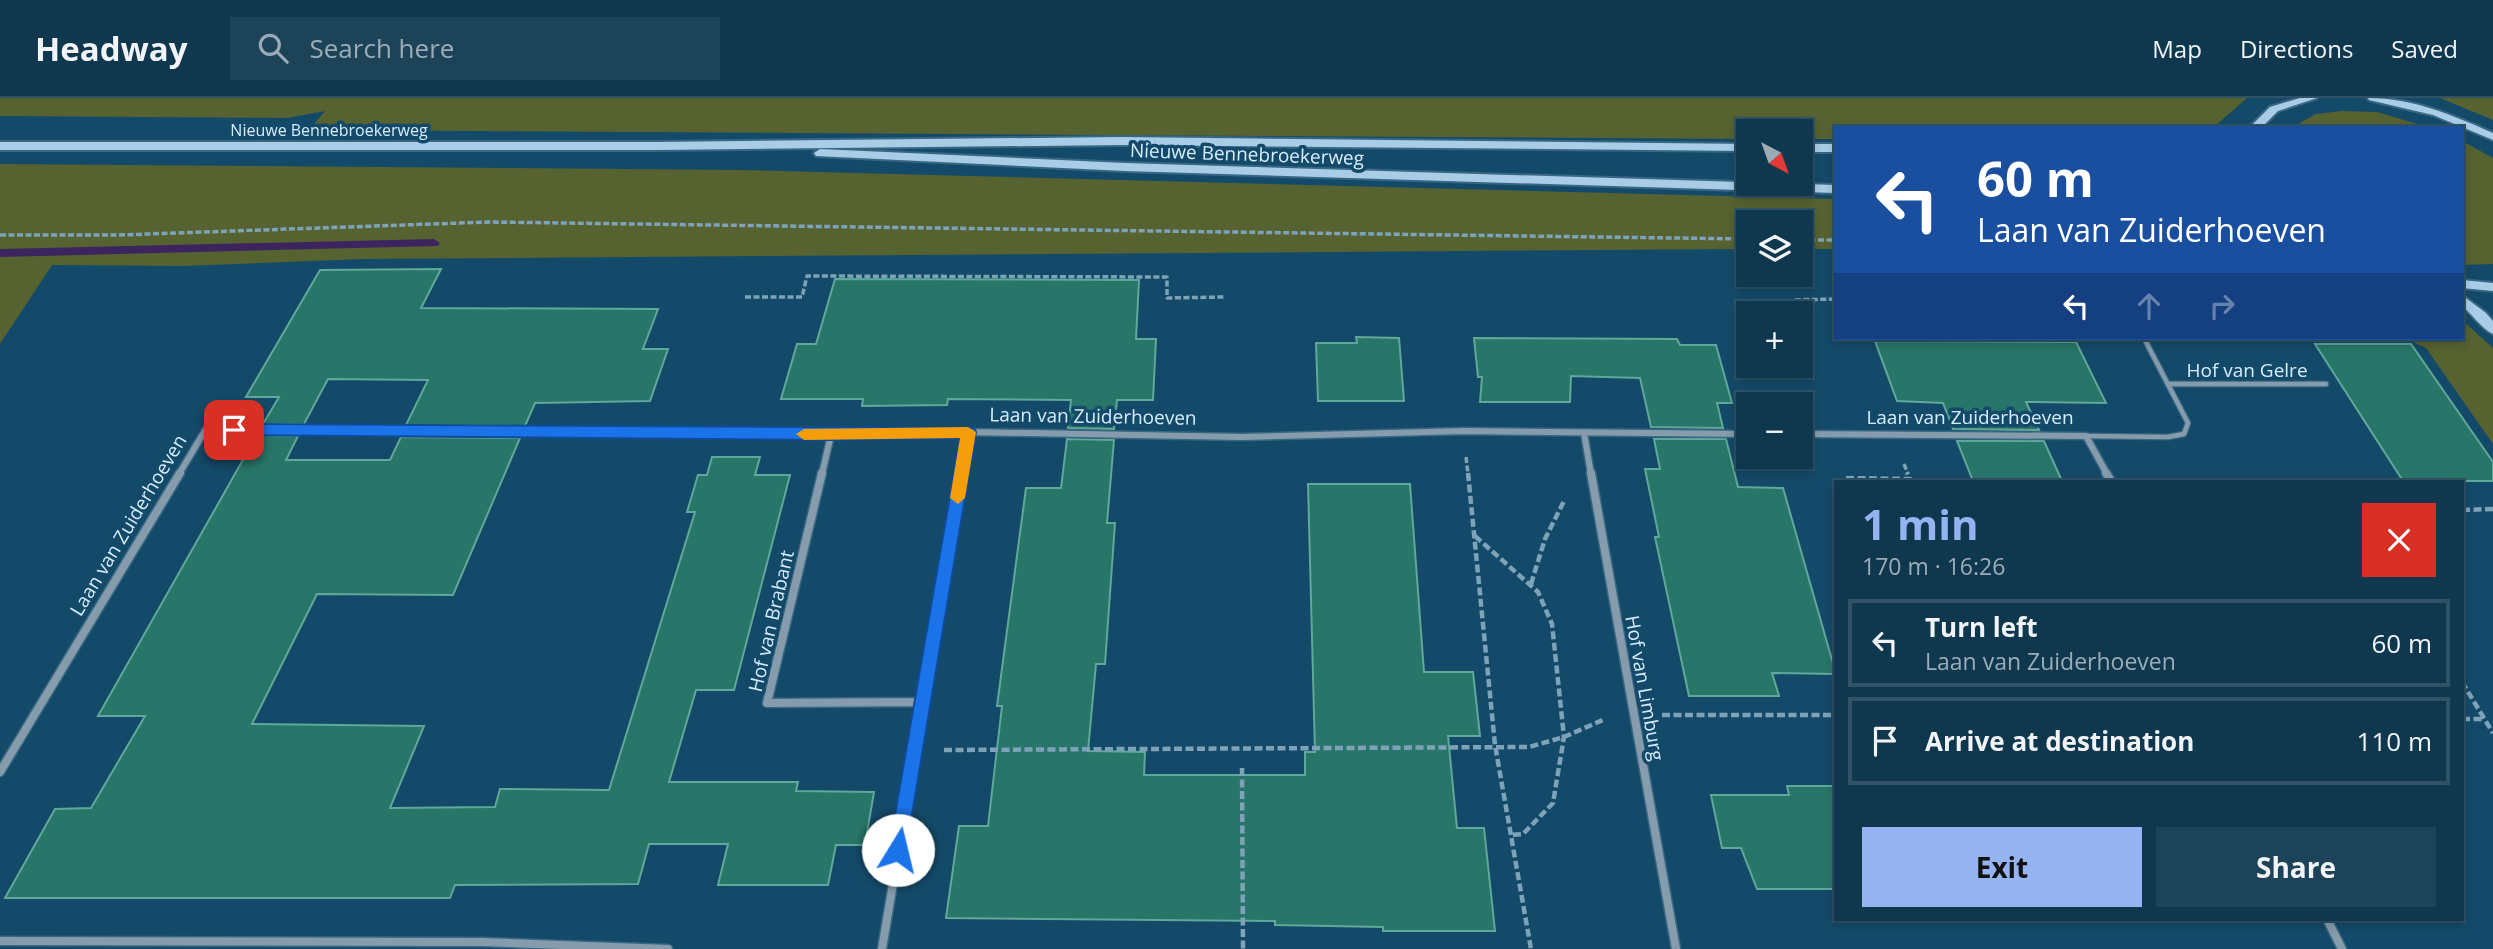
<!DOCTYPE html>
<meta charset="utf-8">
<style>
body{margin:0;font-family:"Open Sans",sans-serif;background:#1d4359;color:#f1f3f6;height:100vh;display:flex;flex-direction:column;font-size:26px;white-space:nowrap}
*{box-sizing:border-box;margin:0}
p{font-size:23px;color:#9bacb7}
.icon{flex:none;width:38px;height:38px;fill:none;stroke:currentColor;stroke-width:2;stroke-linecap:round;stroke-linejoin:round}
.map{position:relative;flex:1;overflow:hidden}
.panel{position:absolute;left:1834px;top:382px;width:630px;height:441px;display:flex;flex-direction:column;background:#0f384f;border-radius:0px;box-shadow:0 4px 10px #0003,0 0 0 2px #2f5266}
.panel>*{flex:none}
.top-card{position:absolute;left:1834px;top:28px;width:630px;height:214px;border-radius:0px;box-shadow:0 4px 10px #0003,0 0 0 2px #2f5266;background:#1a4fa0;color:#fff;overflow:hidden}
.needle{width:46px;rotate:139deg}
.tools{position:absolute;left:1736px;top:21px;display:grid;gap:14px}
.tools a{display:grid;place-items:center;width:77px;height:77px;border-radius:0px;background:#0f384f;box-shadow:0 4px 10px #0003,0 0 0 2px #2f5266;font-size:35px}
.pin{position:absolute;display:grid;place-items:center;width:60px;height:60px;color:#fff;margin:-30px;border-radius:14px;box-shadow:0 4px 10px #0006}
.me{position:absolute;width:77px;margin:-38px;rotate:9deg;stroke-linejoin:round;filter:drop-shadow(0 0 5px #0008)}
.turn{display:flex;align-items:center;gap:24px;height:147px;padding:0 28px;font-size:32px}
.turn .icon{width:91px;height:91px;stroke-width:2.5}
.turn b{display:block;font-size:49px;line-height:60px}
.lanes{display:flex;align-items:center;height:66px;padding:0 28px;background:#0003;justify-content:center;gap:35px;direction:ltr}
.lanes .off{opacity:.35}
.round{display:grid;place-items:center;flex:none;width:74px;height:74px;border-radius:0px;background:#1d4359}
.headline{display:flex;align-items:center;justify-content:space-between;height:119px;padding:0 28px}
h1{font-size:42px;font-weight:700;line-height:52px;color:#95b2f1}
.cta{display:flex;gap:14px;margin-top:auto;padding:14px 28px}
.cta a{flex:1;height:80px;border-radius:0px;background:#95b2f1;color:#111;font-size:28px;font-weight:700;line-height:80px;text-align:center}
.cta a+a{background:#1d4359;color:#f1f3f6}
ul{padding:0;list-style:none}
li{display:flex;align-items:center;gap:21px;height:88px;margin:0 14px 10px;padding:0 14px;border:4px solid #2f5266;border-radius:0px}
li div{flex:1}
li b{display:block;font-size:26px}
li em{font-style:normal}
header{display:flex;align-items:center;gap:42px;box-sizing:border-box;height:98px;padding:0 35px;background:#0f384f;border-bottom:2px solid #2f5266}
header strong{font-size:33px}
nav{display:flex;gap:38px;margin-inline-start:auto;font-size:24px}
.search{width:490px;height:63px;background:#1d4359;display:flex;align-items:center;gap:18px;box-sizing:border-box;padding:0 24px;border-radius:0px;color:#9bacb7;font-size:26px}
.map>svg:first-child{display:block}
</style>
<header>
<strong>Headway</strong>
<div class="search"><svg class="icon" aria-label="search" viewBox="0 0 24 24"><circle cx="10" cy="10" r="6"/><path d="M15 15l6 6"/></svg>Search here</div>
<nav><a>Map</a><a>Directions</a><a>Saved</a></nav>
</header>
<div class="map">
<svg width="2493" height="851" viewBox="0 0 2493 851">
<rect width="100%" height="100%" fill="#144a69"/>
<path fill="#576231" d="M 0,0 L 2247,0 L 2213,30 L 1836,30 L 1836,41 L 1801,41 L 1801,33 L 1748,33 L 1748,41 L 309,32 L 325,13 L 287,20 L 0,18 Z
M 2440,0 L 2493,0 L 2493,22 Z
M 2342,13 L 2377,14 L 2431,30 L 2291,30 L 2316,16 Z
M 2462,43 L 2493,60 L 2493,166 L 2462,167 Z
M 0,66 L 742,72 L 1836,101 L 1836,151 L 1801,151 L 1801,124 L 1748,124 L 1748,151 L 363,161 L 184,168 L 52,167 L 0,246 Z
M 2462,222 L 2493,250 L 2493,346 L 2426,250 L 2404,240 L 2462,240 Z"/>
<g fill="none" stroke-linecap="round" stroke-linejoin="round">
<path fill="#3c255e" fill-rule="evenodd" d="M 434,141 L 440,145 L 438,148 L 0,159 L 0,151 Z"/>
</g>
<path fill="#287669" stroke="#60a899" stroke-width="2" d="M 441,171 L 421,210 L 658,211 L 643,251 L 668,251 L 650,303 L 535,305 L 525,328 L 406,327 L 428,282 L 328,281 L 304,326 L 263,326 L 279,299 L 246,299 L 320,172 Z
M 835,181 L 1139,182 L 1136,241 L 1156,241 L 1153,302 L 1117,302 L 1114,331 L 1068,330 L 1071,302 L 948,301 L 947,307 L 862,308 L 863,301 L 781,301 L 797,246 L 816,246 Z
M 1356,239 L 1399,240 L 1404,303 L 1318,303 L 1316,245 L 1357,245 Z
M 1474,240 L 1677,241 L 1680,247 L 1716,247 L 1732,305 L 1717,305 L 1723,330 L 1651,329 L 1640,280 L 1571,278 L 1570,304 L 1480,304 L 1482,279 L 1478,279 Z
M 1875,243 L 2076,244 L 2106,305 L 2026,304 L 2039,332 L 1953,331 L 1943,305 L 1897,303 Z
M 2315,246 L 2411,246 L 2493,364 L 2493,383 L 2403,383 Z
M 257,337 L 298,338 L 286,362 L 390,362 L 401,339 L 520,340 L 453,497 L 317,496 L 252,626 L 424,628 L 390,710 L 495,709 L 500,691 L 609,692 L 695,414 L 687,414 L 698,377 L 707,377 L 712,359 L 760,359 L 755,377 L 790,377 L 734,592 L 696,592 L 669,684 L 798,684 L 796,693 L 874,694 L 865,747 L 836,747 L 828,787 L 718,787 L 728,746 L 649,746 L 638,786 L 455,787 L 450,800 L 5,800 L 55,711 L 91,710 L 145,618 L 98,618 Z
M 1067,341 L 1114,342 L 1107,425 L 1115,425 L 1105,566 L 1096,566 L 1088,653 L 1145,654 L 1144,677 L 1305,677 L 1305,654 L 1315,654 L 1308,386 L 1410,386 L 1424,574 L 1473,574 L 1480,638 L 1448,638 L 1457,730 L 1484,730 L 1495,833 L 1383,833 L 1383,829 L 1275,827 L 1275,823 L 946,820 L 959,728 L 988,728 L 1002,608 L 997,608 L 1026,390 L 1061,390 Z
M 1654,341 L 1726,341 L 1738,389 L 1783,390 L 1836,576 L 1772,575 L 1779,598 L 1689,598 L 1655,439 L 1659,439 L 1645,371 L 1660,371 Z
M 1957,343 L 2044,343 L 2062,383 L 1973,383 Z
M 1787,688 L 1836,688 L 1836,791 L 1757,791 L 1741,750 L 1722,750 L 1711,697 L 1789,697 Z"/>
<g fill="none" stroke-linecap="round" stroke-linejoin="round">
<defs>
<path id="lane" d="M 2168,286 L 2326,286
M 2086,338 L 2168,339 L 2184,336 L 2188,325 L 2144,240"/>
<path id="street-far1" d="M 1584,335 L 1591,376
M 1801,336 L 2086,338 L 2107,376
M 179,376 L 206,331 L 831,337 L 969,334 L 1242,339 L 1464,333 L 1748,336
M 822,376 L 831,337
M 962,376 L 969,334"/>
<path id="street" d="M 822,375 L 767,605 L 924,604
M 1591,375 L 1676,851
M 2106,375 L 2111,383
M 0,674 L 180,375
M 2327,821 L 2342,851
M 0,843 L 482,844 L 668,851
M 882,851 L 962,375"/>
<path id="secondary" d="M 2300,0 L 2317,0 L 2278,13 L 2261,30 L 2249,30 L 2270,9 Z
M 2368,0 C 2413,0 2452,17 2493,35 L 2493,42 L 2433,17 L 2369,2 Z
M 1122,39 L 1748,46 L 1748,53 L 1122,47 L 657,52 L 0,52 L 0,44 L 657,44 Z
M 1801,46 L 1836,46 L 1836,54 L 1801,54 Z
M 820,51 L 1125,65 L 1836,87 L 1836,95 L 1125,73 L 816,58 L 814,55 Z
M 2462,182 L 2493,185 L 2493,193 L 2462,190 Z
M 2462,197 L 2486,215 L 2493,223 L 2493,236 C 2482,231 2472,216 2462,208 Z"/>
</defs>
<use href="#lane" stroke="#376783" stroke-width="7"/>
<use href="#street-far1" stroke="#376783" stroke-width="9"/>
<use href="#street" stroke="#376783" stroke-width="11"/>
<use href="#secondary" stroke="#376783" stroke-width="4"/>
<path stroke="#7ea2b8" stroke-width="3.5" stroke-dasharray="6 2.5" stroke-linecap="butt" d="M 0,137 L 119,137 L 489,124 L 1748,141
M 1801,142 L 1836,142
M 745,199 L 802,199 L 807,178 L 1167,179 L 1167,200 L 1224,199
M 1796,208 L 1793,202 L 1836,201
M 1466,359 L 1468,376
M 1904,366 L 1908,376"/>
<path stroke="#7ea2b8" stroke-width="4.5" stroke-dasharray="8 3.5" stroke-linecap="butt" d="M 1468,375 L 1495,647 L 1531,851
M 1846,380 L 1910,381 L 1907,375
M 2462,412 L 2493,411
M 1475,438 L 1538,494 L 1552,526 L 1564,639 L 1553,705 L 1523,736 L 1511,737
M 1531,486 L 1545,441 L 1564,403
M 2462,584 L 2493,635
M 1662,617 L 1836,617
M 2462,621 L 2484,621
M 944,652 L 1529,649 L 1564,639 L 1605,621
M 1242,670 L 1243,851"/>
<use href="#lane" stroke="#869cac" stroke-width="4.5"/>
<use href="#street-far1" stroke="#869cac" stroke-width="6"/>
<use href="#street" stroke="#869cac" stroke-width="8"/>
<use href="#secondary" fill="#a9cde6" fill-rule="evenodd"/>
</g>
<path fill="#1a73e8" stroke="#114b97" stroke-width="2" d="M 234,326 L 974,330 L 976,334 L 905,758 L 898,761 L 892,758 L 889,752 L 960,340 L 831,342 L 234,337 L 226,332 Z"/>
<path fill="#f59e0b" d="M 968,329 L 976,334 L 965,400 L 958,406 L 950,400 L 960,340 L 804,342 L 796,336 L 804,331 Z"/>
<g text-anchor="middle" stroke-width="7" stroke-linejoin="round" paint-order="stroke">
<g font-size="16" fill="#d7ecfb" stroke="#144a69">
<text x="329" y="38">Nieuwe Bennebroekerweg</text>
</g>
<g font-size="19" fill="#d7ecfb" stroke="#144a69">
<text transform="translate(1247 56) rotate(2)" y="7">Nieuwe Bennebroekerweg</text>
<text x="2247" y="279">Hof van Gelre</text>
<text transform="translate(1093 318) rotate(1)" y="7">Laan van Zuiderhoeven</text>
<text x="1970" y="326">Laan van Zuiderhoeven</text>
<text transform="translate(128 427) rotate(-59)" y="7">Laan van Zuiderhoeven</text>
<text transform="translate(771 523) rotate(-77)" y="7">Hof van Brabant</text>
<text transform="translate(1645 590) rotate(80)" y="7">Hof van Limburg</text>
</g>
</g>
</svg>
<div class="tools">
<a><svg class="needle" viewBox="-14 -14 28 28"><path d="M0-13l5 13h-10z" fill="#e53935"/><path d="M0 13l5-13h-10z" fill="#9bacb7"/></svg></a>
<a><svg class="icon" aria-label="layers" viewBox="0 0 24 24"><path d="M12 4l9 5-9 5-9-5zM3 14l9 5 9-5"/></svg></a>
<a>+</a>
<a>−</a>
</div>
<div class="pin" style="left:234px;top:332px;background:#d93025"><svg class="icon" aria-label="arrive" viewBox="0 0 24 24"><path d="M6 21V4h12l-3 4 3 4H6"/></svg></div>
<svg class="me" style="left:898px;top:752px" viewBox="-20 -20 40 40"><circle r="19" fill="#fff"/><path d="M0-13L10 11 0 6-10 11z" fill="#1a73e8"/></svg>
<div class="top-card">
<div class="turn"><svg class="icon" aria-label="left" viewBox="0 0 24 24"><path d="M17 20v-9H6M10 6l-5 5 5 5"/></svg><div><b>60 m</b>Laan van Zuiderhoeven</div></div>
<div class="lanes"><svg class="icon" aria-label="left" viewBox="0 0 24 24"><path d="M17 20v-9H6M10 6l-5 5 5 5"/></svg><svg class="icon off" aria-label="ahead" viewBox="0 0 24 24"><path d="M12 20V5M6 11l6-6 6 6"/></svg><svg class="icon off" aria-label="right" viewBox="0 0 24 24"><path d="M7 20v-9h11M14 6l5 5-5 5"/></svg></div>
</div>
<section class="panel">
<div class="headline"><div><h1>1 min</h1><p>170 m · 16:26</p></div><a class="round" style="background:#d93025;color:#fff"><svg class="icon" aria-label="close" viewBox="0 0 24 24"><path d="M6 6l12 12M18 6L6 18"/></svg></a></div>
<ul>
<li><svg class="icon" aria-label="left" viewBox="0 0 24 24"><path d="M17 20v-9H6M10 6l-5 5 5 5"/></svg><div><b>Turn left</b><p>Laan van Zuiderhoeven</p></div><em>60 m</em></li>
<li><svg class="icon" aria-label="arrive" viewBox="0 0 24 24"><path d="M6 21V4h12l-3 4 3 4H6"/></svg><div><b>Arrive at destination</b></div><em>110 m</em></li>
</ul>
<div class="cta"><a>Exit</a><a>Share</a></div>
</section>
</div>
